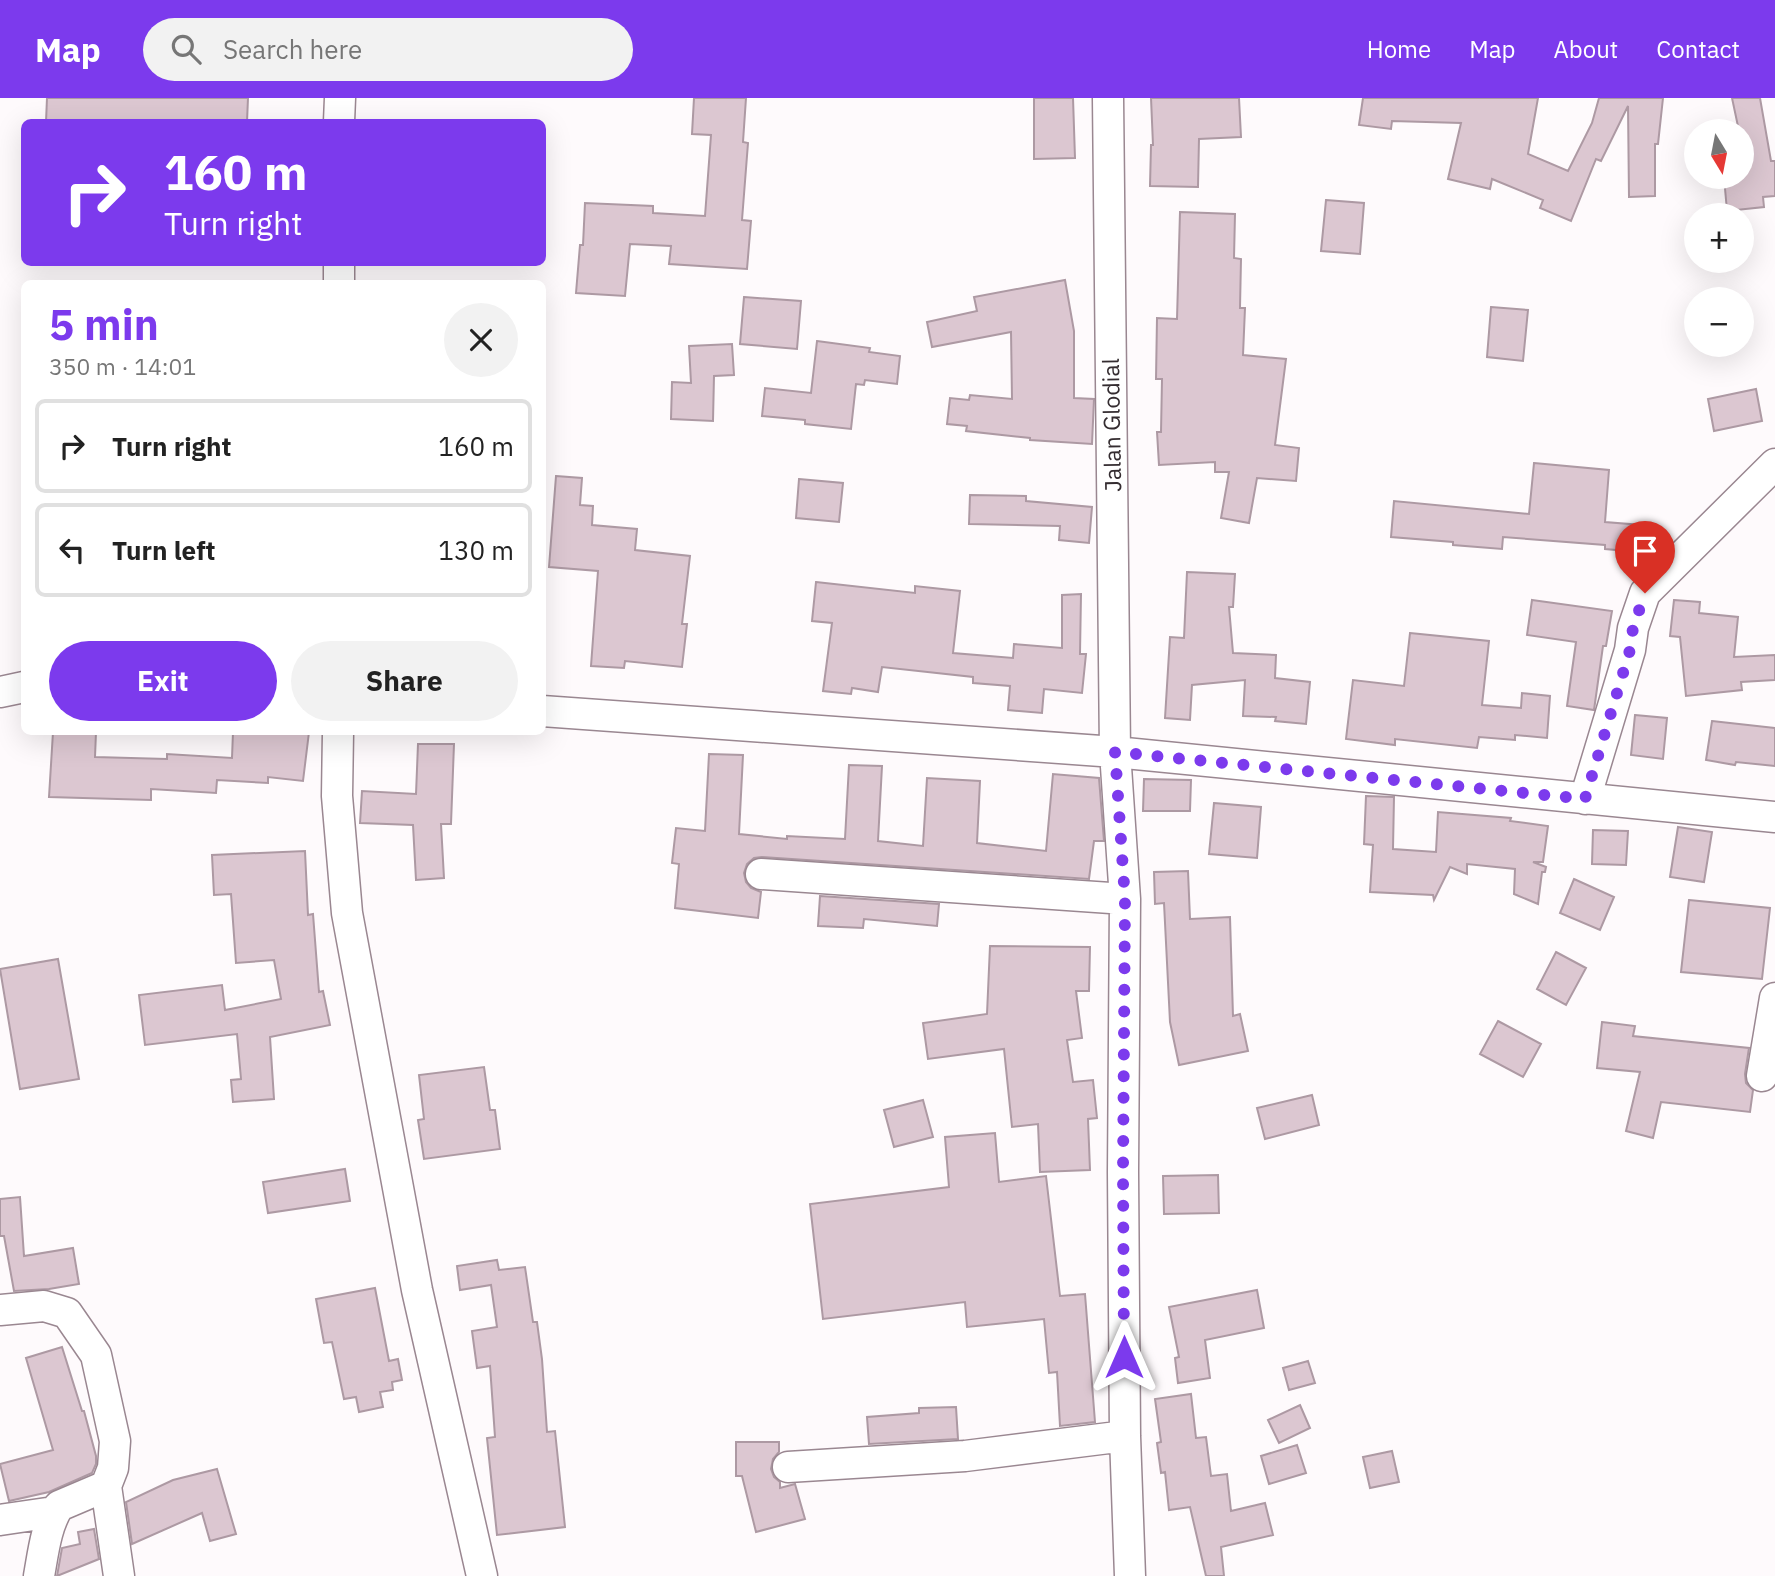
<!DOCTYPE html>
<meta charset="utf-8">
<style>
body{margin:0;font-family:"IBM Plex Sans",sans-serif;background:#f2f2f2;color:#222;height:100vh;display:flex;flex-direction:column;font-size:26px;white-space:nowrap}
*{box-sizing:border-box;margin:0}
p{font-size:23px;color:#767676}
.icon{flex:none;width:38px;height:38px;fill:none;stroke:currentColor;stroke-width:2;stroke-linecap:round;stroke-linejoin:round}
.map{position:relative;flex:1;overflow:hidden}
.details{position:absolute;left:21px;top:182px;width:525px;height:455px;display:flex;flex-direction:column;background:#fff;border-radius:10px;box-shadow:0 7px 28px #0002}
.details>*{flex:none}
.hud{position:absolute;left:21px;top:21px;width:525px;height:147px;border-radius:10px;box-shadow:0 7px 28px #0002;background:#7c3aed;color:#fff;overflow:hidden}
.needle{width:46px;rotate:170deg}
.tools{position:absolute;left:1684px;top:21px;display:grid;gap:14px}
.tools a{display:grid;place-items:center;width:70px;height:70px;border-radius:50%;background:#fff;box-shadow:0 7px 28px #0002;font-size:35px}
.pin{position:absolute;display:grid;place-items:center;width:60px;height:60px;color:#fff;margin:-72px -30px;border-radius:50% 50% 50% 0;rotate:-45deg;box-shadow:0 0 7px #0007}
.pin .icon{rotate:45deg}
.me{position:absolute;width:77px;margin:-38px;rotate:0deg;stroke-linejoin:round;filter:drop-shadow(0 0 5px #0008)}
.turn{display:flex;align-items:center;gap:24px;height:147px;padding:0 28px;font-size:32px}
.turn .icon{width:91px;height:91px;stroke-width:2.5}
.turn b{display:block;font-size:49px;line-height:60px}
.round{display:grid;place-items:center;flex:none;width:74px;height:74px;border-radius:37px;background:#f2f2f2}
.head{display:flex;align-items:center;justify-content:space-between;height:119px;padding:0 28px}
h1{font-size:42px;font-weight:700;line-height:52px;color:#7c3aed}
.cta{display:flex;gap:14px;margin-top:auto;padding:14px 28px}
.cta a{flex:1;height:80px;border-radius:42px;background:#7c3aed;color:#fff;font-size:28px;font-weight:700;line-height:80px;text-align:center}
.cta a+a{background:#f2f2f2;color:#222}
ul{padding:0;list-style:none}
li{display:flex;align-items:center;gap:21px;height:94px;margin:0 14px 10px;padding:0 14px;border:4px solid #e0e0e0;border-radius:10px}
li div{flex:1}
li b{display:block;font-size:26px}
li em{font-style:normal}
header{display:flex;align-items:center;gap:42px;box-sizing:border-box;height:98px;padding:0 35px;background:#7c3aed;color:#fff}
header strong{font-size:33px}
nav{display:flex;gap:38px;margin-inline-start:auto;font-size:24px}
.search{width:490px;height:63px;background:#f2f2f2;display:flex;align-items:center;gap:18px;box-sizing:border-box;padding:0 24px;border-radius:38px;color:#767676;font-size:26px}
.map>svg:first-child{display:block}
</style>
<header>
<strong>Map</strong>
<div class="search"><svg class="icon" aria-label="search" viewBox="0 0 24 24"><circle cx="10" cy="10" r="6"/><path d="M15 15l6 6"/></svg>Search here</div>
<nav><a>Home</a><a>Map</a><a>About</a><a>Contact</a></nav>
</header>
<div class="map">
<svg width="1775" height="1478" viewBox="0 0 1775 1478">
<rect width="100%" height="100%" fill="#fefafc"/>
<path fill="#dcc7d1" stroke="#ad99a3" stroke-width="2" d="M 47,0 L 248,0 L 247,24 L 46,24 Z
M 694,0 L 746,0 L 743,44 L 748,45 L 742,122 L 751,123 L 747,171 L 669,166 L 671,148 L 630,146 L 625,198 L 576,195 L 580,147 L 583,147 L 585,105 L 653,108 L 653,115 L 705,118 L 711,37 L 692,36 Z
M 1034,0 L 1073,0 L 1075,60 L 1034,61 Z
M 1151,0 L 1239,0 L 1241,39 L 1199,41 L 1198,89 L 1150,88 L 1151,47 L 1153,47 Z
M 1363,0 L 1538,0 L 1528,56 L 1568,73 L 1592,25 L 1599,0 L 1663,0 L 1658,46 L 1655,46 L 1655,98 L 1629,99 L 1628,8 L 1601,63 L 1596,61 L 1571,123 L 1540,110 L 1543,102 L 1492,81 L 1490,91 L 1448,81 L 1461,25 L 1392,23 L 1391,31 L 1359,27 Z
M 1732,0 L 1760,0 L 1771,63 L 1775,63 L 1775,98 L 1763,99 L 1764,109 L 1727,113 L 1724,79 L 1741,79 L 1741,76 L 1746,76 L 1741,48 L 1741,33 L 1739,33 Z
M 1326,102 L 1364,105 L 1360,156 L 1321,153 Z
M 1180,114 L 1235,116 L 1234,160 L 1241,161 L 1240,210 L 1245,210 L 1243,257 L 1286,261 L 1275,347 L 1299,350 L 1296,383 L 1257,380 L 1249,425 L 1221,420 L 1229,374 L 1215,374 L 1215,364 L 1159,367 L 1157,334 L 1161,334 L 1162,281 L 1156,281 L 1157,220 L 1177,221 Z
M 1065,182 L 1074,233 L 1074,300 L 1094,301 L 1092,346 L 1030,342 L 1030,340 L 966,333 L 967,328 L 947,326 L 950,300 L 969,302 L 970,297 L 1012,301 L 1011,234 L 932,249 L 927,224 L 977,213 L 974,199 Z
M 744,199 L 801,203 L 797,251 L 740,246 Z
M 1491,209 L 1528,212 L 1523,263 L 1487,259 Z
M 817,243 L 870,250 L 869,254 L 900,258 L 897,286 L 865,282 L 864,287 L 856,286 L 851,331 L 805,326 L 805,322 L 762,318 L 765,290 L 811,295 Z
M 732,246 L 734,277 L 714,278 L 713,323 L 671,321 L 672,284 L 691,285 L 689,248 Z
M 1756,291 L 1762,323 L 1714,333 L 1708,301 Z
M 1534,365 L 1609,372 L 1605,424 L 1642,427 L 1639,454 L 1605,451 L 1605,447 L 1503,439 L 1502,451 L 1453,447 L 1453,444 L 1391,439 L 1394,403 L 1529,416 Z
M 556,378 L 582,380 L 580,407 L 593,408 L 592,427 L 637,431 L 635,452 L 690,458 L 682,526 L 687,526 L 682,569 L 625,563 L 624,570 L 591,568 L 598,473 L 549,469 Z
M 799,381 L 843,385 L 839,424 L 796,420 Z
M 970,397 L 1026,398 L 1026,403 L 1092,409 L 1089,445 L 1059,442 L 1060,428 L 969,426 Z
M 1187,474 L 1235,476 L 1233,509 L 1229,509 L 1233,555 L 1276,557 L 1275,580 L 1310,584 L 1306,626 L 1275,623 L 1276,619 L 1243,618 L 1245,582 L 1192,587 L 1190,622 L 1165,620 L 1170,539 L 1184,540 Z
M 816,484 L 915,495 L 915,488 L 960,493 L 953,555 L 1013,560 L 1014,546 L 1062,550 L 1062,497 L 1081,496 L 1080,556 L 1086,556 L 1082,595 L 1044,591 L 1042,615 L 1008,612 L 1010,588 L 973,585 L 973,579 L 882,569 L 878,594 L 852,590 L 851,596 L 823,593 L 832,525 L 812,523 Z
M 1532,502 L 1612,513 L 1606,548 L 1603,548 L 1594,612 L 1567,608 L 1576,544 L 1527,537 Z
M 1674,502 L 1700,504 L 1699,515 L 1738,519 L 1734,559 L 1775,557 L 1775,582 L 1741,584 L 1742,592 L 1686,598 L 1680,539 L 1670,538 Z
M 1410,535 L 1489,543 L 1482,607 L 1521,610 L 1522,595 L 1550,598 L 1547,640 L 1515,637 L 1515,642 L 1479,639 L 1477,650 L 1395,641 L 1395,647 L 1346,641 L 1353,582 L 1404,588 Z
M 1635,617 L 1667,620 L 1663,661 L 1631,657 Z
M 1712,623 L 1775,630 L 1775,668 L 1736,664 L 1735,667 L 1706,662 Z
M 53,634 L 96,634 L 95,659 L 167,661 L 167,656 L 232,660 L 233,634 L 309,634 L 303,683 L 268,679 L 268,685 L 217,682 L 216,695 L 151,691 L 151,702 L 49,699 Z
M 418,646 L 454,646 L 451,726 L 441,726 L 444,780 L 416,782 L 413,727 L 360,725 L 362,693 L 416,696 Z
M 709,656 L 743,657 L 739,736 L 787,741 L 787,738 L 845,741 L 849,667 L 882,668 L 878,743 L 923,748 L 927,680 L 980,683 L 977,745 L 1046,753 L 1053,676 L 1099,680 L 1104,743 L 1094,743 L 1089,781 L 762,759 L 754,760 L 747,766 L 744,775 L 746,784 L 751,790 L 761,794 L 758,820 L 675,810 L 679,766 L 672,765 L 676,730 L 705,733 Z
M 1144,681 L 1191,682 L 1190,713 L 1143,713 Z
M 1366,698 L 1394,699 L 1393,751 L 1436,754 L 1438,714 L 1511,720 L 1510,723 L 1548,728 L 1543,764 L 1533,764 L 1546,769 L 1545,774 L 1542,774 L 1538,806 L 1514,796 L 1515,771 L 1467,766 L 1467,776 L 1450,769 L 1434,802 L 1433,797 L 1370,794 L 1373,747 L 1364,746 Z
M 1214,705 L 1261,709 L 1257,760 L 1209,756 Z
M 1678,729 L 1712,734 L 1704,784 L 1670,779 Z
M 1593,732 L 1628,733 L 1626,767 L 1592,766 Z
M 305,753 L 308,817 L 313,816 L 319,894 L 323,893 L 330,927 L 270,939 L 274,1001 L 233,1004 L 231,982 L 241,981 L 237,936 L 145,947 L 139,897 L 222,887 L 225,912 L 281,901 L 274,862 L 236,865 L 231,796 L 214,797 L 212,757 Z
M 1188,773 L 1190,821 L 1230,819 L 1233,918 L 1240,916 L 1248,953 L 1179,967 L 1170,924 L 1164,805 L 1155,806 L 1154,774 Z
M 1574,781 L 1614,799 L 1600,832 L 1560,815 Z
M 820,798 L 939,806 L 937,828 L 864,821 L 863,830 L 818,828 Z
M 1689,802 L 1770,810 L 1762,881 L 1681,874 Z
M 990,848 L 1090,849 L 1089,893 L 1076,893 L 1082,940 L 1067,942 L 1073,984 L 1093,982 L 1097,1020 L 1088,1021 L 1090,1072 L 1040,1074 L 1038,1026 L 1012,1029 L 1004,951 L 928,961 L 923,925 L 987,916 Z
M 1556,854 L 1586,870 L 1566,907 L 1537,891 Z
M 58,861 L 79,981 L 20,991 L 0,871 Z
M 1498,923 L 1541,946 L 1523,979 L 1480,956 Z
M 1602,924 L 1635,928 L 1633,938 L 1749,950 L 1745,976 L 1746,985 L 1753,992 L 1750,1014 L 1661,1004 L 1653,1040 L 1626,1033 L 1640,974 L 1597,970 Z
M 484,969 L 490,1012 L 495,1012 L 500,1051 L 424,1061 L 418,1022 L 424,1021 L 419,977 Z
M 1312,997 L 1319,1027 L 1265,1041 L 1257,1010 Z
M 923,1002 L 933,1039 L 894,1049 L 884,1012 Z
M 995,1035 L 999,1084 L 1046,1078 L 1060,1198 L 1085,1196 L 1095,1324 L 1060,1328 L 1057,1274 L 1049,1275 L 1044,1221 L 967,1229 L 965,1204 L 823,1221 L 810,1106 L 949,1089 L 945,1039 Z
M 345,1071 L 350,1103 L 268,1115 L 263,1084 Z
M 1218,1077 L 1219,1115 L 1164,1116 L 1163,1078 Z
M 20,1099 L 24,1158 L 73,1150 L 79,1186 L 49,1191 L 14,1193 L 4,1138 L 0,1138 L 0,1101 Z
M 497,1162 L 499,1172 L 525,1169 L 533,1224 L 537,1224 L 542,1261 L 547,1334 L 555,1333 L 565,1429 L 497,1437 L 487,1340 L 495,1339 L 490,1268 L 477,1270 L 472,1233 L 497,1229 L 491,1187 L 460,1192 L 457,1168 Z
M 375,1190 L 389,1263 L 398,1261 L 402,1282 L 392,1284 L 393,1292 L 380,1294 L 383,1309 L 359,1314 L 356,1299 L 344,1301 L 332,1244 L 324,1245 L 316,1201 Z
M 1257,1192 L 1264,1230 L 1205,1242 L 1210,1280 L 1178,1285 L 1175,1260 L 1179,1259 L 1169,1209 Z
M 62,1249 L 82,1313 L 84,1313 L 96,1358 L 96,1366 L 92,1375 L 49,1394 L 9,1403 L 0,1366 L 53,1352 L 26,1260 Z
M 1308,1263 L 1315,1285 L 1289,1292 L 1283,1270 Z
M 1191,1296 L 1196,1340 L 1206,1339 L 1211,1378 L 1227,1376 L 1231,1413 L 1265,1405 L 1273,1437 L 1221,1449 L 1224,1478 L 1206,1478 L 1190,1409 L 1169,1412 L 1165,1374 L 1161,1375 L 1157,1345 L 1161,1344 L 1155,1301 Z
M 1300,1307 L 1310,1330 L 1279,1345 L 1268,1322 Z
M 956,1309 L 958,1341 L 869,1346 L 867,1319 L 919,1315 L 919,1310 Z
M 736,1344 L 779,1344 L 779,1354 L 773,1361 L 771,1371 L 774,1379 L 780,1384 L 780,1390 L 795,1386 L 805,1421 L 756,1434 L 742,1378 L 736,1378 Z
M 1297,1347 L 1306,1375 L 1269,1386 L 1261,1358 Z
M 1392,1353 L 1399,1384 L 1370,1390 L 1363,1359 Z
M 217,1371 L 236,1436 L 210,1443 L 202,1415 L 132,1446 L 126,1404 L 173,1382 Z
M 94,1431 L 99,1461 L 57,1478 L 62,1450 L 80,1446 L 78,1434 Z"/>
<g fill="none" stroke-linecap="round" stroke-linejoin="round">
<defs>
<path id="minor" d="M 1108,0 L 1115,654 L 1125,801 L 1123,1074 L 1125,1338 L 1130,1478
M 339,24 L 340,0
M 339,186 L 339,164
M 0,594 L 24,589
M 542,613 L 1115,654 L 1775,719
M 338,634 L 337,698 L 347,815 L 417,1192 L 482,1478
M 1585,701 L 1630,552 L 1633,530 L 1645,495 L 1775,366
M 761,776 L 1125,801
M 1762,978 L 1775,900
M 0,1212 L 44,1208 L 67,1215 L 96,1257 L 115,1343 L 113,1370 L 106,1388 L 119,1478
M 788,1369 L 965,1358 L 1125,1338
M 0,1422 L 54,1414
M 39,1478 C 43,1456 46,1427 59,1408 L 106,1388"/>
</defs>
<use href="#minor" stroke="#9a8791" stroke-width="33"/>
<use href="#minor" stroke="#fff" stroke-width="30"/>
</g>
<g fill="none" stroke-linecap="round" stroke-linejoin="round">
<path stroke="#7c3aed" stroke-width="12" stroke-dasharray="0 21.6" d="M 1124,1259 L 1123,1074 L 1125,801 L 1115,654 L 1585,701 L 1630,552 L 1633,530 L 1645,495"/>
</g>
<g text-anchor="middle" stroke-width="5" stroke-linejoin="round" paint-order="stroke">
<g font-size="23" fill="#342c30" stroke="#fff">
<text transform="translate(1112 327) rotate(-91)" y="8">Jalan Glodial</text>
</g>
</g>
</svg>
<div class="tools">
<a><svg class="needle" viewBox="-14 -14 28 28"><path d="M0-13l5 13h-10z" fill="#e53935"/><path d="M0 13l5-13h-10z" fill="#767676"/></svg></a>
<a>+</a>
<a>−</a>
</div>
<div class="pin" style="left:1645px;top:495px;background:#d93025"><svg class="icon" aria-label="arrive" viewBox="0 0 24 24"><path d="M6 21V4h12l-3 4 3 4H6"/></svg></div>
<svg class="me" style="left:1124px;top:1259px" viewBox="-20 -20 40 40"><path d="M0-17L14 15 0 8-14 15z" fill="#7c3aed" stroke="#fff" stroke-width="4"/></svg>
<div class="hud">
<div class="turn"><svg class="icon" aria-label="right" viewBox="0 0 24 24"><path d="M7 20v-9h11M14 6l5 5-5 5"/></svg><div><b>160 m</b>Turn right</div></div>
</div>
<section class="details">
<div class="head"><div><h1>5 min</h1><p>350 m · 14:01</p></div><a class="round"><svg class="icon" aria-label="close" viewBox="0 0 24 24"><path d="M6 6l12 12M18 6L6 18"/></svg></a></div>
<ul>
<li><svg class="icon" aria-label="right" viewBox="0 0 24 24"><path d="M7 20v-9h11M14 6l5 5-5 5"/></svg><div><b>Turn right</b></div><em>160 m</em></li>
<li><svg class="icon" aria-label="left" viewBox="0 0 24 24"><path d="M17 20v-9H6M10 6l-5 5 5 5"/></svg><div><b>Turn left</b></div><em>130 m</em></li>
</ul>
<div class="cta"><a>Exit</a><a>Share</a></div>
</section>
</div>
